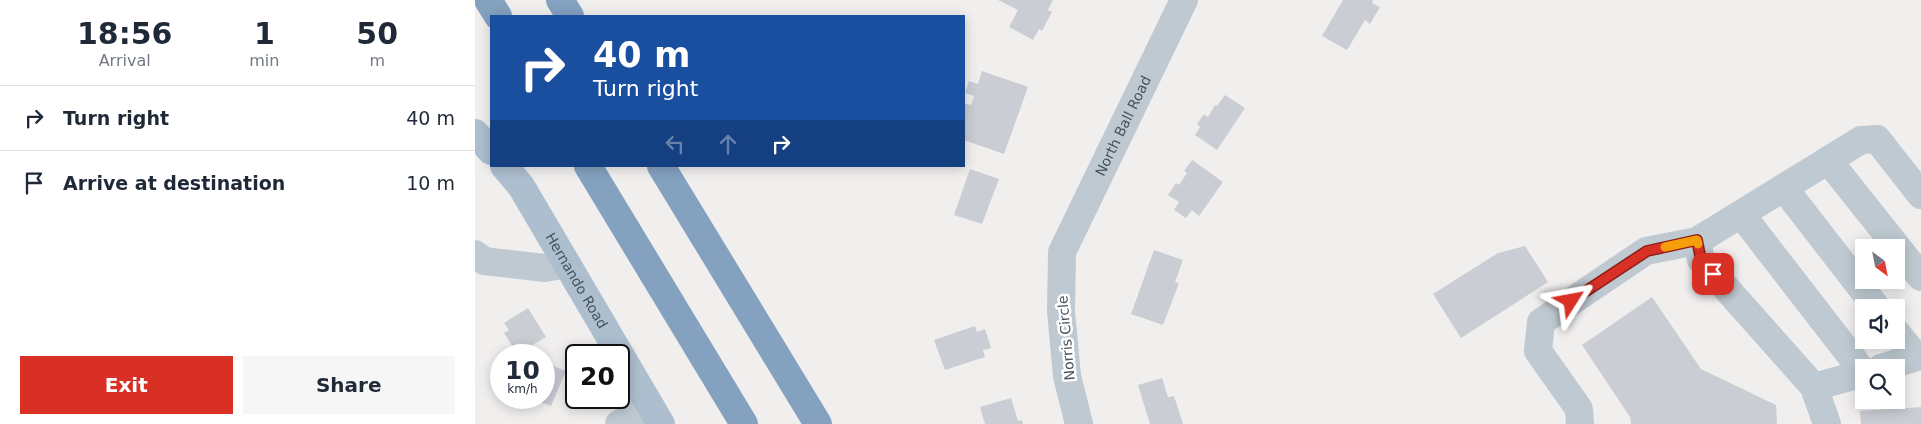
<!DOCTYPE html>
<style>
body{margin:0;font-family:"DejaVu Sans",sans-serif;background:#f6f6f7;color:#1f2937;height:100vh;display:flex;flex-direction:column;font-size:19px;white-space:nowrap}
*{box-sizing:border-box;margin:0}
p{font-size:16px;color:#747a83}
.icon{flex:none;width:28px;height:28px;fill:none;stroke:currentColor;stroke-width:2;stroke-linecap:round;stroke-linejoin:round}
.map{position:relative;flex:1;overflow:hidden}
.drawer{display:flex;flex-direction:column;background:#fff;width:475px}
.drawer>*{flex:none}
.guide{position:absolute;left:15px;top:15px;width:475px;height:152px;border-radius:0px;box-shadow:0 2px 12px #0003;background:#1a4fa0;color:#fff;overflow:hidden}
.needle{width:32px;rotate:148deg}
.fabs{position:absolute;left:1380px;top:239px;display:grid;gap:10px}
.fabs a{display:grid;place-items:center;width:50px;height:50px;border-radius:0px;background:#fff;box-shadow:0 2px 12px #0003;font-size:25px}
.speed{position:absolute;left:15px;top:344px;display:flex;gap:10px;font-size:25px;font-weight:700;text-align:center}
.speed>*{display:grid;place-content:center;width:65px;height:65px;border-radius:50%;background:#fff;box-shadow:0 2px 12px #0003;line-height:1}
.speed small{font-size:12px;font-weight:400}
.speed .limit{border:2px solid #111;border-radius:8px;background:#fff;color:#111}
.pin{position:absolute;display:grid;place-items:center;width:42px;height:42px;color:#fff;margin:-21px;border-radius:10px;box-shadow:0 2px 8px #0006}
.me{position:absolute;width:55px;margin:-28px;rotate:56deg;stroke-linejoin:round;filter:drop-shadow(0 0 4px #0008)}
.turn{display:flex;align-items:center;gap:18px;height:105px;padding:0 20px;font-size:22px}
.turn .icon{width:65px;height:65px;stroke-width:2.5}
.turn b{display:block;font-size:35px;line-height:42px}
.lanes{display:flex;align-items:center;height:48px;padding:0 20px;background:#0003;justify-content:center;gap:25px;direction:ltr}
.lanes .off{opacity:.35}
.eta{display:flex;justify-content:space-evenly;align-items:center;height:85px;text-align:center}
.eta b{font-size:30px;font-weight:600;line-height:35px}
.button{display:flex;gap:10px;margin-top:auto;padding:10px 20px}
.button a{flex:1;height:58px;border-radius:0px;background:#d93025;color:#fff;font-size:20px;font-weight:600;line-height:58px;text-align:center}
.button a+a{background:#f6f6f7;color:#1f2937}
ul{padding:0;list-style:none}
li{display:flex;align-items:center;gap:15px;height:65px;padding:0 20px;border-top:1px solid #e0e1e3}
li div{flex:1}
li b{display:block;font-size:19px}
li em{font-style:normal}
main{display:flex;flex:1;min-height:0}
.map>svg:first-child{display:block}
</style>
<main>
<section class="drawer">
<div class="eta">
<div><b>18:56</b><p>Arrival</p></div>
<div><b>1</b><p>min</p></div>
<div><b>50</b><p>m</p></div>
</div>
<ul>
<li><svg class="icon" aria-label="right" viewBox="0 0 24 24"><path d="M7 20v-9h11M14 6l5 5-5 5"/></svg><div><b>Turn right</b></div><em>40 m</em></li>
<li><svg class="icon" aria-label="arrive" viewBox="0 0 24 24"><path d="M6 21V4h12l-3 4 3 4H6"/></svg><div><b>Arrive at destination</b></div><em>10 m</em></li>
</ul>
<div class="button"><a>Exit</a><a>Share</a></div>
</section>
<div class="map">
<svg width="1446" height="424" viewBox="0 0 1446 424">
<rect width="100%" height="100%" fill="#f1eeee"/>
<path fill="#cbcdd4" d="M 523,0 L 578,0 L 573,10 L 577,12 L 567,31 L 564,29 L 558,40 L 534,27 L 543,10 Z
M 868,0 L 898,0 L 897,3 L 905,7 L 895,24 L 890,20 L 872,50 L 847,36 Z
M 507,71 L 553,87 L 529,154 L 489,140 L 489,103 L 496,105 L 499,96 L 490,93 L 494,81 L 503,84 Z
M 750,95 L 770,108 L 742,150 L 720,135 L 725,127 L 722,124 L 729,114 L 733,117 L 740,105 L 742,106 Z
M 717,160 L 748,182 L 724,216 L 717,210 L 711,218 L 699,210 L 704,202 L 693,195 L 701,183 L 704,185 L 712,173 L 709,171 Z
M 495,169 L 524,179 L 507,224 L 479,215 Z
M 1050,246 L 1073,282 L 986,338 L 958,294 L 1023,253 Z
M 679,250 L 708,260 L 700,282 L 704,283 L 688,325 L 656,314 Z
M 1177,297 L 1226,369 L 1301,405 L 1302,424 L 1156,424 L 1155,417 L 1107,345 Z
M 53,308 L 71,337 L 49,350 L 44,343 L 38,347 L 29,333 L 34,330 L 29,323 Z
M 500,326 L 502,332 L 510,329 L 516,348 L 508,350 L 510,357 L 470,370 L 459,340 Z
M 69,362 L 91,371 L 76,406 L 55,398 L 69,398 Z
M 687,378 L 693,397 L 699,396 L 708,424 L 675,424 L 663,385 Z
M 536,398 L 543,421 L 547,420 L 548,424 L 510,424 L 505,407 Z
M 1446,407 L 1446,424 L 1386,424 L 1385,411 Z"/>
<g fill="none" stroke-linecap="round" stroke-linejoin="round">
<g stroke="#bec9d1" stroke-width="28">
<path d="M 1353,160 L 1446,277"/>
<path d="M 1309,188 L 1402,308"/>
<path d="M 1266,214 L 1389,373"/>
<path d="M 0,254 L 9,261 L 70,268 L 92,264"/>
<path d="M 1421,332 L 1441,357"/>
<path d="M 1406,368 L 1446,356"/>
<path d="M 1339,387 L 1389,373"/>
<path d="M 144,424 L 175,405"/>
<path id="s1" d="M 604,424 L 592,376 L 586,311 L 587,252 L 709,0"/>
<path d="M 1105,424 L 1104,409 L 1063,351 L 1066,322 L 1171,251 L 1222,241"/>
<path d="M 1352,424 L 1339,387 L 1226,260 L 1222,241 L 1386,140 L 1402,139 L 1446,195"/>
</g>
<g stroke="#adbecf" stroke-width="28">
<path d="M 0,133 L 16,151"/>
<path id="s2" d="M 29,166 L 46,186 L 186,424"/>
</g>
<path stroke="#84a1c0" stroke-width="28" d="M 13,0 L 23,16
M 85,0 L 95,16
M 113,166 L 269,424
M 186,166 L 343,424"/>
</g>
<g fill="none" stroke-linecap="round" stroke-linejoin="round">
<defs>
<path id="route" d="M 1096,301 L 1172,251 L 1222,240 L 1226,260 L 1238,274"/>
</defs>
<use href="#route" stroke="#8d1f18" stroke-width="12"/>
<use href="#route" stroke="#d93025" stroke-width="9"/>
<path stroke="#f59e0b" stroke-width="9" d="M 1190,247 L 1222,240 L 1223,244"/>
</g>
<g text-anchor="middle" stroke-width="5" stroke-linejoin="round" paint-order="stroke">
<g font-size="14" fill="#46525d" stroke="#fff">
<text dy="5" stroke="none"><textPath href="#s1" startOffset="314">North Ball Road</textPath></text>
<text dy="5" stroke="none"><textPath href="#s2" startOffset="136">Hernando Road</textPath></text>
<text transform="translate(591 338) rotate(-95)" y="5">Norris Circle</text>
</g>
</g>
</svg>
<div class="fabs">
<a><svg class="needle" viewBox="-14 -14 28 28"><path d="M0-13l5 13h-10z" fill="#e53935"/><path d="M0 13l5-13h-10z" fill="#747a83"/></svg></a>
<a><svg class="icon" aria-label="sound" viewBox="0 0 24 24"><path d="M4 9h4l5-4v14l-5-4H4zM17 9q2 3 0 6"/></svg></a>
<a><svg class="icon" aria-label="search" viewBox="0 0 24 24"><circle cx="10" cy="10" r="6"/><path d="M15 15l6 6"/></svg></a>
</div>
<div class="speed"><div>10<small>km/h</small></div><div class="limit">20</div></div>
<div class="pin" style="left:1238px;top:274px;background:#d93025"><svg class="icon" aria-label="arrive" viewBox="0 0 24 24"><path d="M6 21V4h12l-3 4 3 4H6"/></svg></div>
<svg class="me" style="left:1096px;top:301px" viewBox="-20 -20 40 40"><path d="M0-17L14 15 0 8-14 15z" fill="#d93025" stroke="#fff" stroke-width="4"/></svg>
<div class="guide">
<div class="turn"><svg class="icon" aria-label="right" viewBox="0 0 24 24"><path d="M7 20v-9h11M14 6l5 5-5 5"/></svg><div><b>40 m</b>Turn right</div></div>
<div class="lanes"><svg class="icon off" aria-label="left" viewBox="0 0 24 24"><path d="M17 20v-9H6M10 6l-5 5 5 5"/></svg><svg class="icon off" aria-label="ahead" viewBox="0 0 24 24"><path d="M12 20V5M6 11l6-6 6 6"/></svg><svg class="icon" aria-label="right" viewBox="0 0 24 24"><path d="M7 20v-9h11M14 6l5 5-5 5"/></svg></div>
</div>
</div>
</main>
